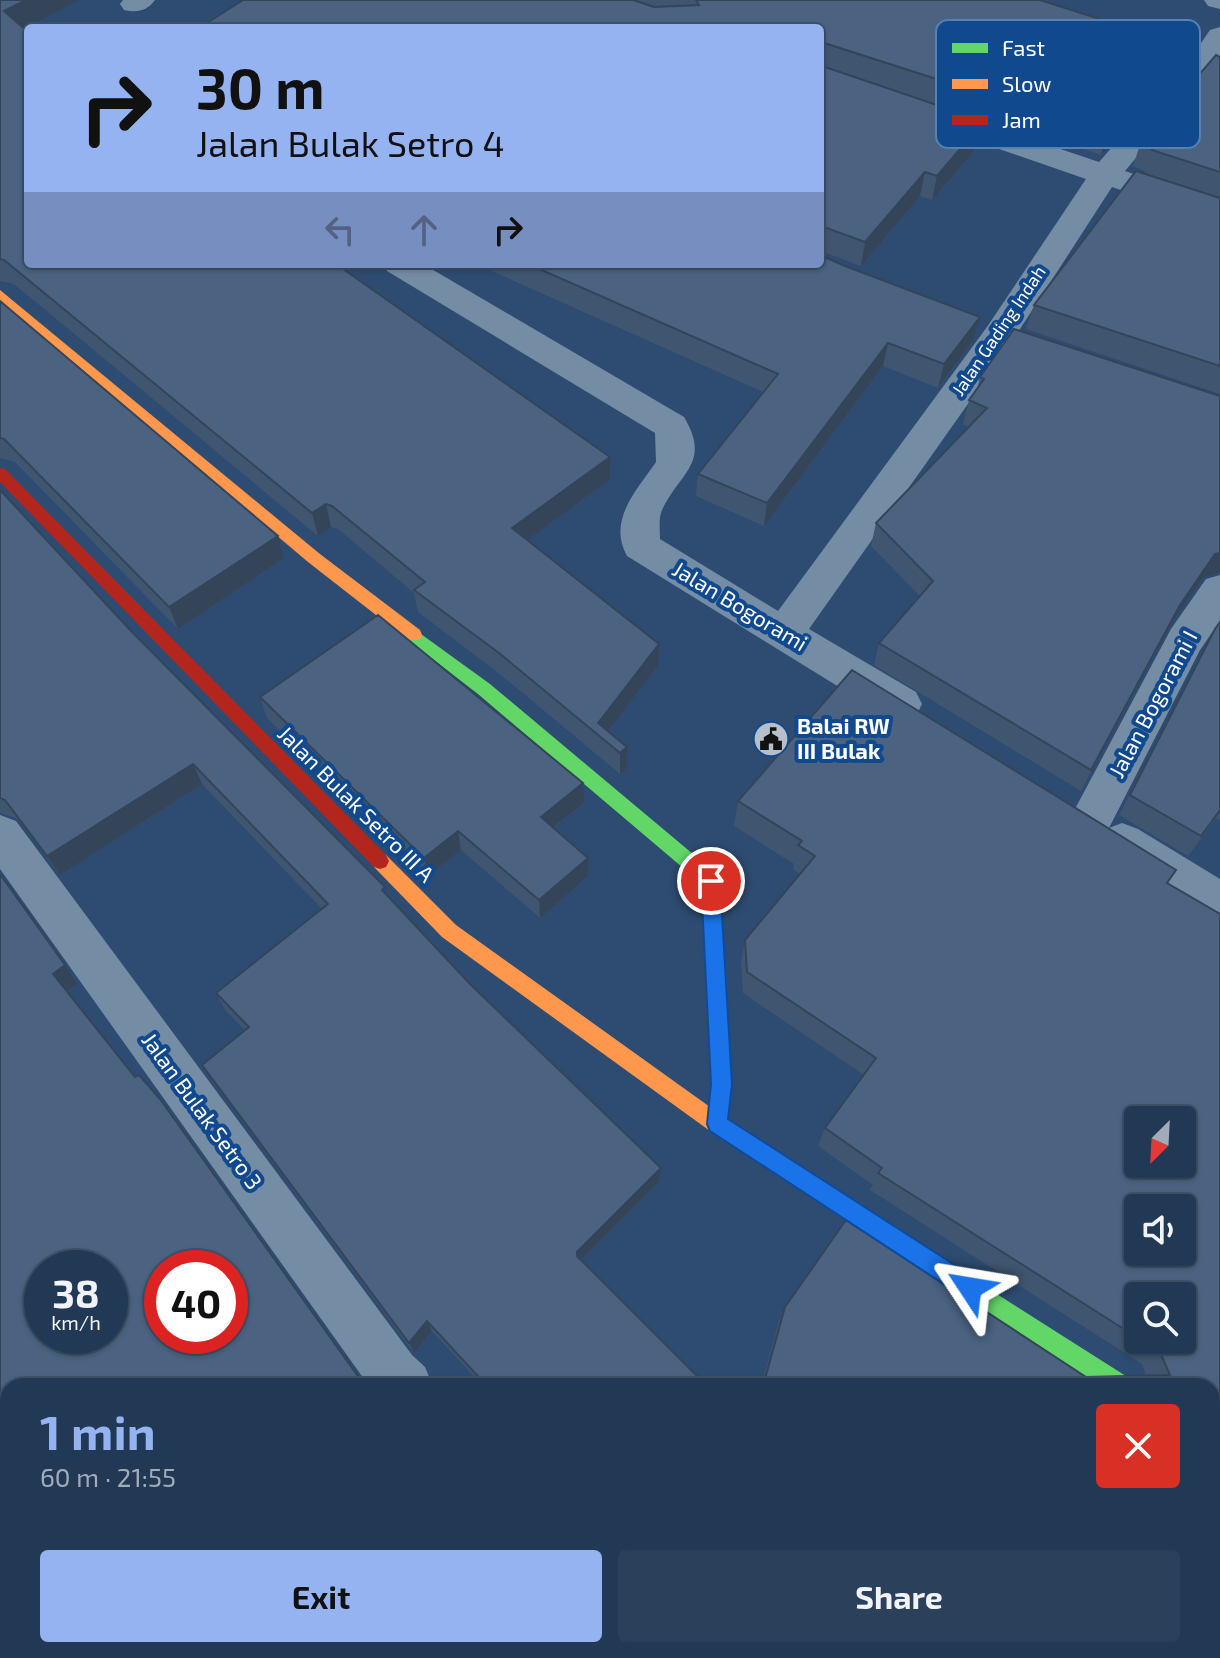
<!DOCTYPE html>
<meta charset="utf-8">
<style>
body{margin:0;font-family:"Exo 2",sans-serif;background:#2a405b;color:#f1f3f6;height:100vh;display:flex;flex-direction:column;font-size:30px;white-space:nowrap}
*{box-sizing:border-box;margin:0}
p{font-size:26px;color:#a2acb9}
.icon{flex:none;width:44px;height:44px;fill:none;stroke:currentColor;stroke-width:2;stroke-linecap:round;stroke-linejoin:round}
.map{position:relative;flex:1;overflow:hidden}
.details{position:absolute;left:0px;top:1378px;width:1220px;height:280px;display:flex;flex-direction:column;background:#223955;border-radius:24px 24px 0 0;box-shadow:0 2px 6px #0004,0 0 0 2px #3f536c}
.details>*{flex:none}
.hud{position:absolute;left:24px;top:24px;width:800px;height:244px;border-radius:8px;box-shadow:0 2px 6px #0004,0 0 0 2px #3f536c;background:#95b2f1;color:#111;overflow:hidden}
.needle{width:52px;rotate:204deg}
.buttons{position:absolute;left:1124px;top:1106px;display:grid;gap:16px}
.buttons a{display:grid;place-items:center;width:72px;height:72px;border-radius:8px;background:#223955;box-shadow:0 2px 6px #0004,0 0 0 2px #3f536c;font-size:40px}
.speed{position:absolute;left:24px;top:1250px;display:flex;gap:16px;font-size:40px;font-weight:700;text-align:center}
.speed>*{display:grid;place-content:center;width:104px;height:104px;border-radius:50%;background:#223955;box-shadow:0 2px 6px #0004,0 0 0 2px #3f536c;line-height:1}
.speed small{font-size:20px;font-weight:400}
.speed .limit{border:12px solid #d22;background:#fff;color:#111}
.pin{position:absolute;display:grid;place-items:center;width:68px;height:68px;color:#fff;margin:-34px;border:4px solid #fff;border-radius:50%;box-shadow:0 2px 8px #0007}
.me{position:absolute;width:88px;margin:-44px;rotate:303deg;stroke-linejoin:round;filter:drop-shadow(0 0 6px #0008)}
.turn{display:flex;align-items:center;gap:28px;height:168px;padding:0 40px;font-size:36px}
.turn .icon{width:104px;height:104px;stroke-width:2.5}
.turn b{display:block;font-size:56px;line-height:68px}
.lanes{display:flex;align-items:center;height:76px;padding:0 40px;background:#0003;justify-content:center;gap:40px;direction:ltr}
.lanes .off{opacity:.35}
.round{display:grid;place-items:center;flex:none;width:84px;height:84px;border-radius:8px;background:#2a405b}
.overview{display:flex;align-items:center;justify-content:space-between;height:136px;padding:0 40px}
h1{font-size:48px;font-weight:700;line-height:60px;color:#95b2f1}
.cta{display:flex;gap:16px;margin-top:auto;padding:16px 40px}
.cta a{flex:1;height:92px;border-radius:8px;background:#95b2f1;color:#111;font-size:32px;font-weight:700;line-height:92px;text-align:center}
.cta a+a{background:#2a405b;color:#f1f3f6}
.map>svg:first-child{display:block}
</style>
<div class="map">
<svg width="1220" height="1658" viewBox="0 0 1220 1658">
<rect width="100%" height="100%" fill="#2e4c71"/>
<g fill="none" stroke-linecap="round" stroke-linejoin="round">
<path fill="#758ca5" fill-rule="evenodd" d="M 123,0 L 155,0 C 147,11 137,13 124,10 L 120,4 Z
M 1204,0 L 1220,0 L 1220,9 L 1208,6 Z
M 1220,27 L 1220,57 L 1125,171 L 1220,203 L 1220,224 L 1112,187 L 1011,343 L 809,629 L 916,692 L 922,704 L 916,716 L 901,721 L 886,716 L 627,556 C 607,520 637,490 656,462 L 655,433 L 387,271 L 382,264 L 423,264 L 684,417 C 711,462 681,472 663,508 C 658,517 660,529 660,539 L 778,611 L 987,327 L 1086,179 L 820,87 L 820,68 L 1099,162 L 1190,59 L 1210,30 Z
M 1220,575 L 1220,621 L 1200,650 L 1109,828 L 1122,823 L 1138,829 L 1220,879 L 1220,923 L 1204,917 L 1106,855 L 1100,842 L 1103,836 L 1090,841 L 1074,835 L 1068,822 L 1171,629 L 1206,579 Z
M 0,815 L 16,821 L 412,1355 L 425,1367 L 433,1386 L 369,1386 L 0,869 Z
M 650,1650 L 716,1650 L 719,1658 L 653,1658 Z"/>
<path fill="#63d668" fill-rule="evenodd" d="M 414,629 L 490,684 L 718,875 L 720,881 L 731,1084 L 724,1131 L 717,1134 L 710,1131 L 707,1124 L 711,1084 L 702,884 L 478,694 L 408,640 L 406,635 L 408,630 Z
M 912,1240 L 1129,1378 L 1132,1386 L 1101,1386 L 904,1259 L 901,1251 L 904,1243 Z"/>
<path fill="#ff974d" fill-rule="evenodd" d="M 0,290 L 320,554 L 420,630 L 422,635 L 420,640 L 408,640 L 308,562 L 0,301 Z
M 380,853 L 386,855 L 456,925 L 724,1117 L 920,1243 L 923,1251 L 920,1259 L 912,1262 L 904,1259 L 710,1131 L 442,937 L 374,867 L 371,861 L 374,855 Z"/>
<path fill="#b3261e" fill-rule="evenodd" d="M 0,468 L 5,469 L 386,855 L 389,861 L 386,867 L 380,869 L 374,867 L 0,482 Z"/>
</g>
<path fill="#40556f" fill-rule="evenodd" d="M 0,0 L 24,29 L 28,264 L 610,479 L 527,540 L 658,665 L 608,731 L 627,747 L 627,768 L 620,774 L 501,675 L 418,612 L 414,593 L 338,529 L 331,527 L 318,536 L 14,284 L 0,281 Z
M 637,0 L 1040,0 L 1184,46 L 1175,70 L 1101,155 L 1000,120 L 996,124 L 904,94 L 979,145 L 932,200 L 920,196 L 861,266 L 821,251 L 820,253 L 820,28 L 654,7 L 657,7 Z
M 1220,57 L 1220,394 L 1026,329 L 1034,305 L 1144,174 L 1145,171 L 1133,166 L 1141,142 Z
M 476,264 L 820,264 L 973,340 L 938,388 L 883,366 L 764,526 L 696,496 L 698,474 L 763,392 Z
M 0,301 L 278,536 L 284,558 L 178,629 L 15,462 L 0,458 Z
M 1014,329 L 1204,577 L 1169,627 L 1081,791 L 874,665 L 879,643 L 920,596 L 871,546 L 876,523 L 969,427 L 963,424 L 969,400 L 977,390 L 980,377 Z
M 0,490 L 132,632 L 388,896 L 659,1182 L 581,1260 L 707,1386 L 483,1386 L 432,1331 L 414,1353 L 212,1080 L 202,1065 L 245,1030 L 225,1010 L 216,993 L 322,909 L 202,784 L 60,875 L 18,819 L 0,813 Z
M 1220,622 L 1220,820 L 1216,818 L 1188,856 L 1119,815 L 1203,652 Z
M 852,670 L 1176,870 L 1168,883 L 1220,914 L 1220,1658 L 989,1658 L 980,1650 L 1212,1650 L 1212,1386 L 761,1386 L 779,1321 L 785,1307 L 846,1220 L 1086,1377 L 1146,1376 L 1142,1364 L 870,1190 L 873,1185 L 818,1146 L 825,1128 L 864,1075 L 743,993 L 741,962 L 745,940 L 800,874 L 793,869 L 794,864 L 734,826 L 738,801 ZM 1138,1120 L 1182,1120 L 1182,1164 L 1138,1164 ZM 1138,1208 L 1182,1208 L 1182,1252 L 1138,1252 ZM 1138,1296 L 1182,1296 L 1182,1340 L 1138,1340 Z
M 260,697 L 584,803 L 553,828 L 588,858 L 588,876 L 540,918 L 461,850 L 428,876 L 267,718 Z"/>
<path fill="#34455a" d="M 26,0 L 79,0 L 12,35 L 4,11 Z
M 1184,46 L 1175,70 L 1101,155 L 1108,131 Z
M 1006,96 L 1000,120 L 996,124 L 1002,100 Z
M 984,121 L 979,145 L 932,200 L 937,176 Z
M 925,172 L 920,196 L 861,266 L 865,242 Z
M 824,227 L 821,251 L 820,253 L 820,237 Z
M 980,317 L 973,340 L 938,388 L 944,364 Z
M 888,343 L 883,366 L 764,526 L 767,503 Z
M 610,457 L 610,479 L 514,550 L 512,528 Z
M 326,504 L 331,527 L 318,536 L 312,513 Z
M 278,536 L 284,558 L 178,629 L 169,607 Z
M 1220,553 L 1220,573 L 1204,577 L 1169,627 L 1081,791 L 1180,605 L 1215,554 Z
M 659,644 L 658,665 L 602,739 L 598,723 Z
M 627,747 L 627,768 L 620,774 L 620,753 Z
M 193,764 L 202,784 L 60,875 L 47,856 Z
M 583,783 L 584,803 L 542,836 L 541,817 Z
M 458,831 L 461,850 L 428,876 L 424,858 Z
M 588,858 L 588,876 L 540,918 L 539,900 Z
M 0,874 L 77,983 L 66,991 L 53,974 Z
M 661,1168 L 659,1182 L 577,1264 L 577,1252 Z
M 427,1321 L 432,1331 L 414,1353 L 409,1343 Z
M 377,1380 L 382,1386 L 372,1386 Z"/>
<path fill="#4b6381" stroke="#34455a" stroke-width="2" fill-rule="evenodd" d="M 0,0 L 26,0 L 4,11 L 28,32 L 28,264 L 336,264 L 610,457 L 512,528 L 659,644 L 598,723 L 627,747 L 620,753 L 499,653 L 414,590 L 425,582 L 332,506 L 326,504 L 312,513 L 4,260 L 0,259 Z
M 243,0 L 633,0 L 654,7 L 699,5 L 696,0 L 1040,0 L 1184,46 L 1108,131 L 1006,96 L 1002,100 L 821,42 L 822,66 L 984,121 L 937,176 L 925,172 L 865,242 L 824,227 L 820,237 L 820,28 L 199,28 Z
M 1216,55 L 1220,57 L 1220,172 L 1152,150 L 1155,147 L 1141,142 Z
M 1136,171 L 1220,198 L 1220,366 L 1034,305 Z
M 820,255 L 845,266 L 980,317 L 944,364 L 888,343 L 767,503 L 698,474 L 778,374 L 528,264 L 820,264 Z
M 0,301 L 278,536 L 169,607 L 4,439 L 0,438 Z
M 1014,329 L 1220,396 L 1220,553 L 1215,554 L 1180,605 L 1091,770 L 879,643 L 933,581 L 876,523 L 987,408 L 969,400 L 984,379 L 980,377 Z
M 0,490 L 132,632 L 385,887 L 382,890 L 470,984 L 661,1168 L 577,1252 L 577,1256 L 707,1386 L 487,1386 L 427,1321 L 409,1343 L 202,1065 L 249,1027 L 216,993 L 328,904 L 193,764 L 47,856 L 5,800 L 0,798 Z
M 378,615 L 583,783 L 541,817 L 588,858 L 539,900 L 458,831 L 424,858 L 260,697 Z
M 1220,622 L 1220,810 L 1201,836 L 1130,795 L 1215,629 Z
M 852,670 L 1176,870 L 1167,883 L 1220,914 L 1220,1658 L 1003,1658 L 1004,1655 L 997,1650 L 1212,1650 L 1212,1386 L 763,1386 L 785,1307 L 846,1220 L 1086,1377 L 1170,1375 L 1160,1352 L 1140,1340 L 1182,1340 L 1182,1296 L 1138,1296 L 1138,1338 L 878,1173 L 882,1168 L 825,1128 L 876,1058 L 747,972 L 745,940 L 815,856 L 798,845 L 802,841 L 738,801 ZM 1138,1120 L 1182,1120 L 1182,1164 L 1138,1164 ZM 1138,1208 L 1182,1208 L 1182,1252 L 1138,1252 Z
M 0,874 L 65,965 L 53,974 L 135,1077 L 139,1075 L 160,1099 L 360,1379 L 377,1380 L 372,1386 L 8,1386 L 8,1600 L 0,1585 ZM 42,1268 L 110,1268 L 110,1336 L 42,1336 ZM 162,1268 L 230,1268 L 230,1336 L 162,1336 Z
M 34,1650 L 555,1650 L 562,1658 L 39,1658 Z"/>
<path fill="#1a73e8" stroke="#114b97" stroke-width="2" d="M 711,873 L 720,881 L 732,1084 L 728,1119 L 978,1280 L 981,1288 L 978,1296 L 970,1299 L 962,1296 L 710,1131 L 707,1124 L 711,1084 L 701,881 Z"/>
<defs>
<symbol id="civic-disc" viewBox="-11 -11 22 22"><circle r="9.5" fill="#b6c0cd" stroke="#11498e"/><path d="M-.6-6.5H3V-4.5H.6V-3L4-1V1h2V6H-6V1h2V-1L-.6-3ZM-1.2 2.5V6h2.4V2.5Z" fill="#111"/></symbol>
</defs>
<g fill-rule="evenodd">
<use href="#civic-disc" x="751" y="719" width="40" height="40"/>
</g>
<g text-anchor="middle" stroke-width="8" stroke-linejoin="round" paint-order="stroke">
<g font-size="18" fill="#fff" stroke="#11498e">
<text transform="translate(999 331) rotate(-56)" y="6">Jalan Gading Indah</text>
</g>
<g font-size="22" fill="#fff" stroke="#11498e">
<text transform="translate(740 606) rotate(31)" y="8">Jalan Bogorami</text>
<text transform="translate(1153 704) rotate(-62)" y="8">Jalan Bogorami I</text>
<text transform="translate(356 804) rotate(45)" y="8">Jalan Bulak Setro III A</text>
<text transform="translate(202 1111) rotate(54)" y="8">Jalan Bulak Setro 3</text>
</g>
<g font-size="22" font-weight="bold" fill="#fff" stroke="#11498e" text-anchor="start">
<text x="797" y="734">Balai RW<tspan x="797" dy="25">III Bulak</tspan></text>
</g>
</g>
<rect x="936" y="20" width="264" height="128" rx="12" fill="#11498e" stroke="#5880b0" stroke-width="2"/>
<rect x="952" y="43" width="36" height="10" fill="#63d668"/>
<rect x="952" y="79" width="36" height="10" fill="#ff974d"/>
<rect x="952" y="115" width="36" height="10" fill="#b3261e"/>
<g font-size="22" fill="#fff">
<text x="1002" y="56">Fast</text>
<text x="1002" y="92">Slow</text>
<text x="1002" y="128">Jam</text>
</g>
</svg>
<div class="buttons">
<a><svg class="needle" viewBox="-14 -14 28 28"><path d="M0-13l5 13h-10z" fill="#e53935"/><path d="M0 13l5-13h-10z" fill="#a2acb9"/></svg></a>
<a><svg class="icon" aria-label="sound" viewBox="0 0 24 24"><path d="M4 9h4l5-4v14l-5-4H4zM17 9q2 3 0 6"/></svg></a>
<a><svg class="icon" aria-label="search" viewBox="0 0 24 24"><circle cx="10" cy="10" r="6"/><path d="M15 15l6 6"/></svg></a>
</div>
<div class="speed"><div>38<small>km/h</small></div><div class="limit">40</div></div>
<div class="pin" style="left:711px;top:881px;background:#d93025"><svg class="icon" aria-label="arrive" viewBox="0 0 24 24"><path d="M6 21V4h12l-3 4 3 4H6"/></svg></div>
<svg class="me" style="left:970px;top:1288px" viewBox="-20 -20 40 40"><path d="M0-17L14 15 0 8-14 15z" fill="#1a73e8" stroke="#fff" stroke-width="4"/></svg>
<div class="hud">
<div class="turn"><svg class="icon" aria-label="right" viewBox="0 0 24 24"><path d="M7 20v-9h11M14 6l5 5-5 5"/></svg><div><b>30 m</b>Jalan Bulak Setro 4</div></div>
<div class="lanes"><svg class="icon off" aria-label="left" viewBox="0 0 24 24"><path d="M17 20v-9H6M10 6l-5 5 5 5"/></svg><svg class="icon off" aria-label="ahead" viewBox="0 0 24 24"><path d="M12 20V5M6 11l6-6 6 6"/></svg><svg class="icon" aria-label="right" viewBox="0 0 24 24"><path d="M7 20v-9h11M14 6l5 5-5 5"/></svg></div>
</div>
<section class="details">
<div class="overview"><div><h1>1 min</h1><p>60 m · 21:55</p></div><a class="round" style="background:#d93025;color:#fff"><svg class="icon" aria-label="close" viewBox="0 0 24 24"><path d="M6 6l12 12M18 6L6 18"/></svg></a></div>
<div class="cta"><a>Exit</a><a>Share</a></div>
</section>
</div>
